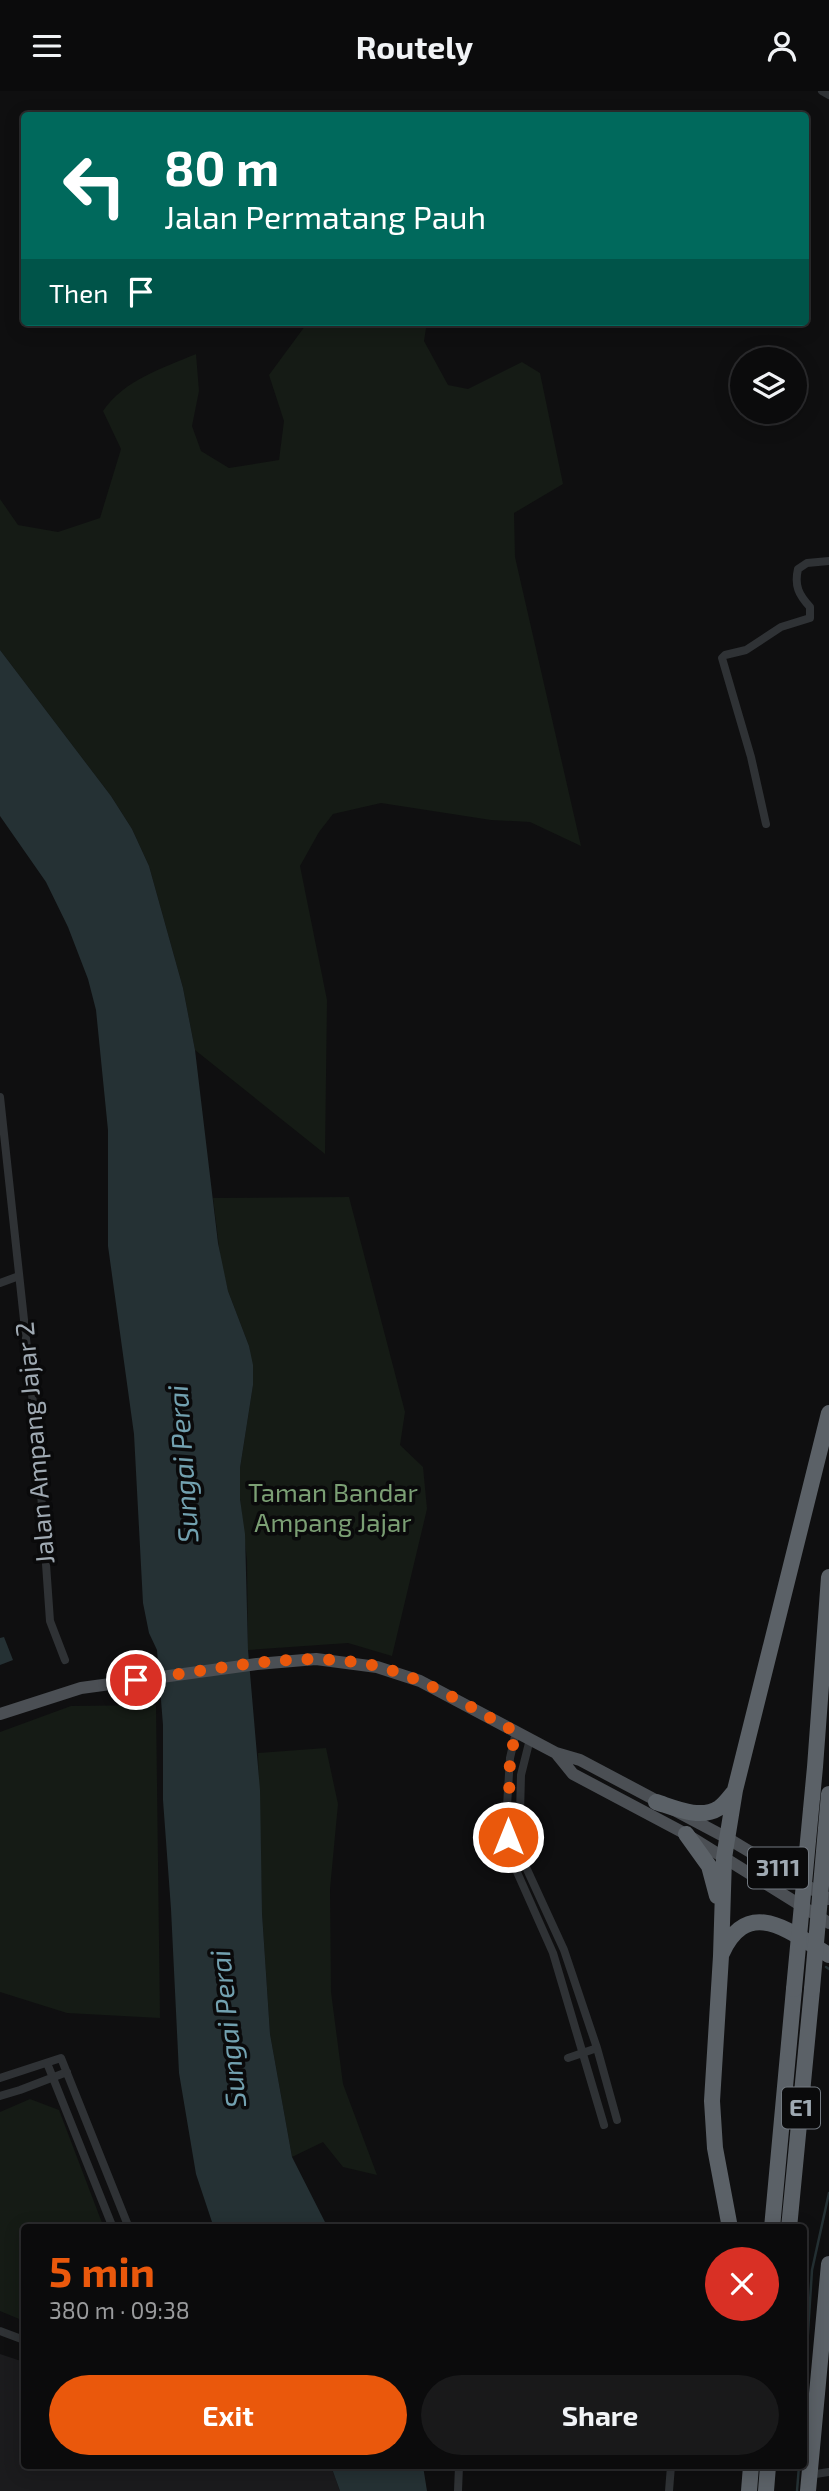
<!DOCTYPE html>
<meta charset="utf-8">
<style>
body{margin:0;font-family:"Exo 2",sans-serif;background:#19191a;color:#f1f3f6;height:100vh;display:flex;flex-direction:column;font-size:26px;white-space:nowrap}
*{box-sizing:border-box;margin:0}
p{font-size:23px;color:#9a9b9d}
.icon{flex:none;width:38px;height:38px;fill:none;stroke:currentColor;stroke-width:2;stroke-linecap:round;stroke-linejoin:round}
.map{position:relative;flex:1;overflow:hidden}
.details{position:absolute;left:21px;top:2133px;width:786px;height:245px;display:flex;flex-direction:column;background:#0b0b0c;border-radius:7px;box-shadow:0 4px 18px #0003,0 0 0 2px #2b2b2d}
.details>*{flex:none}
.banner{position:absolute;left:21px;top:21px;width:788px;height:214px;border-radius:7px;box-shadow:0 4px 18px #0003,0 0 0 2px #2b2b2d;background:#00695c;color:#fff;overflow:hidden}
.controls{position:absolute;left:730px;top:256px;display:grid;gap:14px}
.controls a{display:grid;place-items:center;width:77px;height:77px;border-radius:50%;background:#0b0b0c;box-shadow:0 4px 18px #0003,0 0 0 2px #2b2b2d;font-size:35px}
.pin{position:absolute;display:grid;place-items:center;width:60px;height:60px;color:#fff;margin:-30px;border:4px solid #fff;border-radius:50%;box-shadow:0 2px 7px #0007}
.me{position:absolute;width:77px;margin:-38px;rotate:0deg;stroke-linejoin:round;filter:drop-shadow(0 0 5px #0008)}
.turn{display:flex;align-items:center;gap:24px;height:147px;padding:0 28px;font-size:32px}
.turn .icon{width:91px;height:91px;stroke-width:2.5}
.turn b{display:block;font-size:49px;line-height:60px}
.then{display:flex;align-items:center;height:66px;padding:0 28px;background:#0003;gap:14px;font-size:26px}
.round{display:grid;place-items:center;flex:none;width:74px;height:74px;border-radius:37px;background:#19191a}
.overview{display:flex;align-items:center;justify-content:space-between;height:119px;padding:0 28px}
h1{font-size:42px;font-weight:700;line-height:52px;color:#ea580c}
.action{display:flex;gap:14px;margin-top:auto;padding:14px 28px}
.action a{flex:1;height:80px;border-radius:42px;background:#ea580c;color:#fff;font-size:28px;font-weight:700;line-height:80px;text-align:center}
.action a+a{background:#19191a;color:#f1f3f6}
header{display:flex;justify-content:space-between;align-items:center;height:91px;padding:0 28px;background:#0b0b0c;font-size:32px;font-weight:700}
.map>svg:first-child{display:block}
</style>
<header><svg class="icon" aria-label="menu" viewBox="0 0 24 24"><path d="M4 6h16M4 12h16M4 18h16"/></svg>Routely<svg class="icon" aria-label="person" viewBox="0 0 24 24"><circle cx="12" cy="8" r="4"/><path d="M4 21q1-7 8-7t8 7"/></svg></header>
<div class="map">
<svg width="829" height="2400" viewBox="0 0 829 2400">
<rect width="100%" height="100%" fill="#0f0f10"/>
<path fill="#1b1b1d" d="M 0,2263 L 24,2271 L 24,2375 L 331,2375 L 340,2400 L 0,2400 Z"/>
<path fill="#151b15" d="M 308,231 L 427,231 L 424,250 L 448,294 L 468,298 L 522,271 L 540,282 L 563,393 L 514,422 L 515,466 L 581,755 L 530,731 L 491,729 L 381,712 L 333,723 L 319,741 L 300,775 L 327,909 L 325,1063 L 195,959 L 183,897 L 149,775 L 132,738 L 111,705 L 0,559 L 0,408 L 18,434 L 58,441 L 100,427 L 121,358 L 103,320 C 124,289 163,277 196,263 L 199,300 L 192,335 L 201,360 L 229,377 L 279,369 L 284,330 L 269,284 Z
M 349,1106 L 405,1321 L 400,1354 L 423,1376 L 427,1418 L 392,1565 L 348,1552 L 248,1559 L 247,1469 L 240,1408 L 240,1377 L 253,1294 L 249,1255 L 228,1200 L 221,1172 L 213,1107 Z
M 156,1614 L 160,1927 L 67,1922 L 0,1901 L 0,1641 L 71,1615 Z
M 326,1657 L 338,1713 L 330,1798 L 331,1901 L 343,1993 L 377,2084 L 343,2076 L 323,2051 L 292,2066 L 270,1943 L 262,1822 L 258,1662 Z
M 30,2008 L 59,2019 L 104,2137 L 24,2137 L 24,2230 L 0,2220 L 0,2021 Z"/>
<path fill="#253134" d="M 0,559 L 111,705 L 132,738 L 149,775 L 183,897 L 195,959 L 218,1152 L 228,1200 L 249,1255 L 253,1274 L 253,1294 L 240,1377 L 240,1408 L 245,1443 L 248,1559 L 260,1699 L 262,1822 L 270,1943 L 292,2066 L 328,2137 L 214,2137 L 196,2083 L 179,1982 L 171,1818 L 163,1709 L 163,1634 L 157,1559 L 149,1542 L 143,1512 L 134,1343 L 108,1155 L 108,1039 L 96,919 L 88,888 L 68,836 L 46,791 L 0,725 Z
M 4,1546 L 13,1569 L 0,1574 L 0,1547 Z
M 331,2375 L 423,2375 L 427,2400 L 340,2400 Z"/>
<g fill="none" stroke-linecap="round" stroke-linejoin="round">
<path stroke="#253134" stroke-width="2.5" d="M 826,1876 L 829,1878
M 803,2319 L 812,2179 L 829,2102
M 797,2400 L 799,2375"/>
<path stroke="#2f3235" stroke-width="8" d="M 822,0 L 829,4
M 766,733 L 751,666 L 722,567 L 725,564 L 746,559 L 781,536 L 810,527 L 810,516 C 799,504 794,495 798,478 L 807,472 L 829,470
M 0,1006 L 38,1359 L 50,1530 L 65,1569
M 0,1192 L 19,1185
M 516,1641 L 510,1667 L 507,1715 L 509,1763 L 553,1862 L 604,2034
M 530,1648 L 521,1684 L 519,1761 L 564,1859 L 597,1957 L 617,2029
M 568,1967 L 597,1957
M 47,1972 L 113,2137
M 0,1987 L 61,1967 L 129,2137
M 0,2005 L 20,1999 L 67,1981
M 0,2240 L 24,2249
M 809,2384 L 829,2381
M 458,2400 L 459,2375
M 669,2400 L 671,2375"/>
<path stroke="#4b4f54" stroke-width="12" d="M 0,1623 L 81,1597 L 257,1573 L 316,1568 L 377,1576 L 420,1590 L 556,1662 L 580,1669 L 727,1747 L 829,1808
M 556,1662 L 573,1683 L 686,1743 L 829,1832"/>
<path stroke="#5b6167" stroke-width="16" d="M 656,1711 C 675,1717 700,1729 719,1717 C 725,1713 730,1705 735,1700
M 686,1743 L 709,1775 L 717,1805
M 722,1862 C 749,1804 791,1842 829,1864
M 730,2137 L 715,2057 L 712,2010 L 721,1865 L 724,1767 L 735,1699 L 829,1322
M 772,2137 L 794,1898
M 789,2137 L 812,1898
M 749,2400 L 751,2375
M 766,2400 L 768,2375
M 808,2400 L 829,2173"/>
<path stroke="#5b6167" stroke-width="16" d="M 794,1898 L 815,1676 L 829,1486
M 812,1898 L 829,1703"/>
</g>
<g fill="none" stroke-linecap="round" stroke-linejoin="round">
<path stroke="#ea580c" stroke-width="12" stroke-dasharray="0 21.6" d="M 136,1589 C 212,1580 300,1557 376,1575 C 426,1587 471,1617 516,1641 L 510,1667 L 508,1746"/>
</g>
<g text-anchor="middle" stroke-width="7" stroke-linejoin="round" paint-order="stroke">
<g fill="#0a0a0b" stroke="#727980" stroke-width="2">
<rect x="748" y="1756.5" width="60" height="41" rx="5"/>
<rect x="782" y="1996.5" width="38" height="41" rx="5"/>
</g>
<g font-size="24" font-weight="bold" fill="#9fa9b2">
<text x="778" y="1785">3111</text>
<text x="801" y="2025">E1</text>
</g>
<g font-size="26" fill="#9fa9b2" stroke="#0a0a0b">
<text transform="translate(35 1352) rotate(-95)" y="9">Jalan Ampang Jajar 2</text>
</g>
<g font-size="26" fill="#7b9f74" stroke="#0a0a0b">
<text x="333" y="1411">Taman Bandar<tspan x="333" dy="30">Ampang Jajar</tspan></text>
</g>
<g font-size="28" font-style="italic" fill="#72a1b0" stroke="#0a0a0b">
<text transform="translate(183 1373) rotate(-94)" y="10">Sungai Perai</text>
<text transform="translate(228 1938) rotate(-96)" y="10">Sungai Perai</text>
</g>
</g>
</svg>
<div class="controls">
<a><svg class="icon" aria-label="layers" viewBox="0 0 24 24"><path d="M12 4l9 5-9 5-9-5zM3 14l9 5 9-5"/></svg></a>
</div>
<div class="pin" style="left:136px;top:1589px;background:#d93025"><svg class="icon" aria-label="arrive" viewBox="0 0 24 24"><path d="M6 21V4h12l-3 4 3 4H6"/></svg></div>
<svg class="me" style="left:508px;top:1746px" viewBox="-20 -20 40 40"><circle r="17" fill="#ea580c" stroke="#fff" stroke-width="3"/><path d="M0-11L8 9 0 5-8 9z" fill="#fff"/></svg>
<div class="banner">
<div class="turn"><svg class="icon" aria-label="left" viewBox="0 0 24 24"><path d="M17 20v-9H6M10 6l-5 5 5 5"/></svg><div><b>80 m</b>Jalan Permatang Pauh</div></div>
<div class="then">Then<svg class="icon" aria-label="arrive" viewBox="0 0 24 24"><path d="M6 21V4h12l-3 4 3 4H6"/></svg></div>
</div>
<section class="details">
<div class="overview"><div><h1>5 min</h1><p>380 m · 09:38</p></div><a class="round" style="background:#d93025;color:#fff"><svg class="icon" aria-label="close" viewBox="0 0 24 24"><path d="M6 6l12 12M18 6L6 18"/></svg></a></div>
<div class="action"><a>Exit</a><a>Share</a></div>
</section>
</div>
